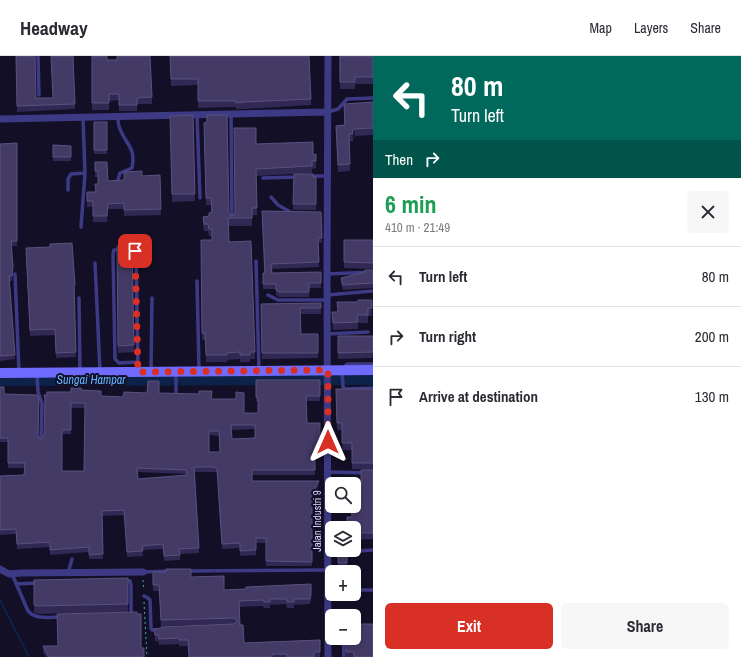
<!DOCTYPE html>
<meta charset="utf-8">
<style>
body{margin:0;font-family:"Archivo Narrow",sans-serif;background:#f7f7f7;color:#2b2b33;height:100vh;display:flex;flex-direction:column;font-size:15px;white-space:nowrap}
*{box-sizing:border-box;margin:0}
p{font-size:13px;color:#7c7c81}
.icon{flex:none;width:22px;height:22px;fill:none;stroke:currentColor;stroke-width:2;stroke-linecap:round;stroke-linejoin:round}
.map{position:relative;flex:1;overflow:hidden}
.panel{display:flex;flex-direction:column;background:#fff;width:368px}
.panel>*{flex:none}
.banner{background:#00695c;color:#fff;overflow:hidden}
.controls{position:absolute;left:325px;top:421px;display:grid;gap:8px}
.controls a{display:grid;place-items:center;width:36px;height:36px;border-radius:6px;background:#fff;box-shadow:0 2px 6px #0003;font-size:20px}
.pin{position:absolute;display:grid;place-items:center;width:34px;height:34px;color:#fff;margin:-17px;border-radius:8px;box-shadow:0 2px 6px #0006}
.me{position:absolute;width:44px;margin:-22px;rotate:0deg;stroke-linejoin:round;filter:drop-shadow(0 0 3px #0008)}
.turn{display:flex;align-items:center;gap:14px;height:84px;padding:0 12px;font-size:18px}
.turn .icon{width:52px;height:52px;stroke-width:2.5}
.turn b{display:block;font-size:28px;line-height:34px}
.then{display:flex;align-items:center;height:38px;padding:0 12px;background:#0003;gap:8px;font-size:15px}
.round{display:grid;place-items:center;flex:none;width:42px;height:42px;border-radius:6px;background:#f7f7f7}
.summary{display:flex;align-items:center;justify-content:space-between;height:68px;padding:0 12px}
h1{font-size:24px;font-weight:700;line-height:30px;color:#1e9e55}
.button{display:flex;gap:8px;margin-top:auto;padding:8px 12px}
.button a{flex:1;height:46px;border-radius:6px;background:#d93025;color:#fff;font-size:16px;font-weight:700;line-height:46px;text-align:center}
.button a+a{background:#f7f7f7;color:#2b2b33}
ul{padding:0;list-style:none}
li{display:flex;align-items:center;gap:12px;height:60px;padding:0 12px;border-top:1px solid #e1e1e2}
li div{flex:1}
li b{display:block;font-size:15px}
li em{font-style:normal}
header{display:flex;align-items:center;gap:24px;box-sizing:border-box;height:56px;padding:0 20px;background:#fff;border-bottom:1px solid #e1e1e2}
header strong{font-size:19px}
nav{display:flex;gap:22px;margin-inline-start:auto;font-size:14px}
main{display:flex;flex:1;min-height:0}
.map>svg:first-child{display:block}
</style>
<header>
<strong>Headway</strong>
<nav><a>Map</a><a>Layers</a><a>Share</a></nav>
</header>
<main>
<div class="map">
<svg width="373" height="601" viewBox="0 0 373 601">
<rect width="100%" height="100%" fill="#130f26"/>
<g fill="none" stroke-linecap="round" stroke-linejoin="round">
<path stroke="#0c2248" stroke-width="2" d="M 0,544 L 29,601"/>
<path stroke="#0c2248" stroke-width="12" d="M 0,324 L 373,323"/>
<path stroke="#2fb8b0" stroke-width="1" stroke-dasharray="2 3" stroke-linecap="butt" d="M 143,524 L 144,534
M 144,546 L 147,601"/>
<path stroke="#3d3a85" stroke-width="3.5" d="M 38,0 L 39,39
M 328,56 L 338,53 L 347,43 L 373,42
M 231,58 L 232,163
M 197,59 L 200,142
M 308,120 L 327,120
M 263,122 L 298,121
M 117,127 L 120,117 L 132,112 C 136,91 126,89 120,73 C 118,69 118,65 118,61
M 68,134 L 68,123 L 71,118 L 85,117 L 83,62
M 271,141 L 278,149 L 292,157
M 81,171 L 85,117
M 129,193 L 134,194 L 136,197 L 138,315
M 121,194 L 114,194 L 113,198 L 115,303 L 119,307 L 138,306
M 256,205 L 259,314
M 95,207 L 100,316
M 15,218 L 19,316
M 327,218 L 373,216
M 197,225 L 199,314
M 268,239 L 278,244 L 327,244
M 327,239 L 373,235
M 79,242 L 80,316
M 327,278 L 368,276
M 345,313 L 346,309 L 348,308 L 373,308
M 151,315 L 152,242
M 342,315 L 343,331 L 345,333 L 373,332
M 37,318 L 38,336 L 42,347 L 41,384
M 176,336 L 176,317
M 328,416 L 373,417
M 354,492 L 358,495 L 373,494
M 186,515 L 328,514
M 143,516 L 170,515
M 68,517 L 72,503
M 12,518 L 28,555 C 36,564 50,561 61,561
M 123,524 L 130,525 L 131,529 L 131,559
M 16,528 L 37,527
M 354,534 L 373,534
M 144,540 L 148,542 L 150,544 L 151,572 L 152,574 L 158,574
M 343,582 L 344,601"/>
<path stroke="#3d3a85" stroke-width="7" d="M 328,0 L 327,210 L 328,601
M 0,63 L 327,56
M 0,513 L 9,518 L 21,517 L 143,516"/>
<path stroke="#6f6bff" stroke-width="10" d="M 0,317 L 373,314"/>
</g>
<path fill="#312854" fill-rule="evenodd" d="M 16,0 L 36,42 L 75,48 L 75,53 L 17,56 Z
M 92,0 L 107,4 L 117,4 L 152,41 L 152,48 L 137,48 L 137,55 L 119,55 L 119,44 L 109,45 L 109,54 L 92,54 Z
M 170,0 L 311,43 L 311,49 L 245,53 L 236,53 L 236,51 L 198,52 L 198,29 L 171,30 Z
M 339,0 L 373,0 L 373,28 L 355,28 L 355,33 L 340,33 Z
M 373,46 L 373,79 L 355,80 L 353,83 L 353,85 L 349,85 L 350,115 L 338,116 L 336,70 L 344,69 L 344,48 Z
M 193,59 L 195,145 L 172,146 L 170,60 Z
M 94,66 L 107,66 L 107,98 L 94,98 Z
M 204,67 L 229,157 L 231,160 L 234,159 L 235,157 L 256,88 L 313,99 L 316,98 L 316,112 L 312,113 L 312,117 L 256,120 L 257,159 L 252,159 L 252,170 L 229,170 L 229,186 L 255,296 L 255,303 L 250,303 L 250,306 L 240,306 L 240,303 L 227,304 L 227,306 L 206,306 L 205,284 L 202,284 L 201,184 L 212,184 L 212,180 L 209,180 L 208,175 L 204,175 L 203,168 L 211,156 L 211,149 L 206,149 Z
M 17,87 L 17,190 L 12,190 L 13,216 L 12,225 L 9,225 L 15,303 L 0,305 L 0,88 Z
M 53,89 L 71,90 L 71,105 L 53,105 Z
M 95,106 L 108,125 L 124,124 L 142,120 L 160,119 L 161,159 L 124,160 L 124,153 L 108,153 L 107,166 L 93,166 L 93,151 L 87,151 L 87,136 L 95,136 L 98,128 L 98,121 L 95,121 Z
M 294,118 L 316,121 L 316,154 L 293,154 Z
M 262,155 L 321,156 L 322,187 L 318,187 L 319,211 L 271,213 L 272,217 L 321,216 L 321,232 L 309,232 L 309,241 L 279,241 L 276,239 L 276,233 L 263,233 L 263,217 L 264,217 Z
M 344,184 L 373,184 L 373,213 L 344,212 Z
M 117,190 L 132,190 L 134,296 L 118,297 Z
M 26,198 L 75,229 L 75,234 L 74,234 L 76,301 L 56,302 L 55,279 L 30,280 Z
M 373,214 L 373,232 L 343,234 L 341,227 L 341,222 Z
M 372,244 L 372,260 L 368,260 L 368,267 L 358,267 L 358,273 L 333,274 L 332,256 L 337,256 L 358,246 Z
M 321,247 L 321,258 L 300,258 L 301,278 L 318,278 L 318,302 L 262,303 L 261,248 Z
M 338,280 L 373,280 L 373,302 L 338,303 Z
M 256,324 L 320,324 L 320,345 L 306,345 L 307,367 L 320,367 L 320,394 L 315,394 L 315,419 L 252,419 L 252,425 L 319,430 L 314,440 L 312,440 L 312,510 L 266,510 L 266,487 L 256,487 L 256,499 L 240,500 L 240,492 L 222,493 L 217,417 L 214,416 L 195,416 L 199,497 L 180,498 L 180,504 L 164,505 L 163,493 L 142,494 L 143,500 L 127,501 L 124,459 L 102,460 L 103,503 L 89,503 L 89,496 L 50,499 L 50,491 L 17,493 L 16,478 L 0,479 L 0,420 L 24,419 L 24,412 L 8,412 L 8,386 L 0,386 L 0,331 L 4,338 L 38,380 L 39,382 L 41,383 L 44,379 L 45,347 L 44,343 L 44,339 L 81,334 L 101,340 L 123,341 L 159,337 L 211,343 L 244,357 L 258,357 L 258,345 L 256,345 ZM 71,352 L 85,352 L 84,415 L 62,415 L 62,378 L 71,378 ZM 255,373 L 255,382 L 232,383 L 231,374 ZM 209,379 L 219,380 L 220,396 L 209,396 ZM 137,416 L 186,418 L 186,419 L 138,423 Z
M 336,333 L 373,333 L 373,414 L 352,413 L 352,394 L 342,394 L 342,374 L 337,374 Z
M 373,414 L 373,483 L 354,484 L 354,472 L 352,461 L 361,435 Z
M 338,494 L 347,494 L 347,510 L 338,511 Z
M 153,516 L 191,521 L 224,534 L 246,533 L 311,528 L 311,545 L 310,546 L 310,548 L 294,549 L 294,552 L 287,552 L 286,548 L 270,549 L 270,552 L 264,552 L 263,550 L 240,551 L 240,569 L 244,587 L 320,584 L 320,601 L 189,601 L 188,590 L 179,590 L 179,588 L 159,589 L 158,585 L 155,585 L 154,573 L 234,568 L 161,570 L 159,535 L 153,535 Z
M 128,522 L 128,556 L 38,558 L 34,556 L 34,524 Z
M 346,582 L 373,601 L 346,601 Z
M 43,590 L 141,592 L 144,601 L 46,601 L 43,596 Z"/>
<path fill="#1d163a" d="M 355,73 L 355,80 L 353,83 L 352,76 Z
M 319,425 L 319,430 L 314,440 L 314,435 Z"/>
<path fill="#433a66" stroke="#5a527e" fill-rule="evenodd" d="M 16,0 L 35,0 L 36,42 L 53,42 L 51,0 L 73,0 L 75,48 L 17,50 Z
M 92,0 L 107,0 L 107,4 L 117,4 L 117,0 L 150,0 L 152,41 L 137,42 L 137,49 L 119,49 L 119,38 L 109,38 L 109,47 L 92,47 Z
M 170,0 L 309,0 L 311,43 L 245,46 L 236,47 L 236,45 L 198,45 L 198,23 L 171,23 Z
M 340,0 L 373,0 L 373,21 L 355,21 L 355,26 L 340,26 Z
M 373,46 L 373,72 L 355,73 L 352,76 L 353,78 L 349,78 L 350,108 L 338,109 L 336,70 L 345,69 L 344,48 Z
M 193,59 L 195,138 L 172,138 L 170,60 Z
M 207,59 L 227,59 L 229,157 L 231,160 L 234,159 L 235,157 L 234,72 L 256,72 L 256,88 L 313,86 L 313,99 L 316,98 L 316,105 L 312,105 L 312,110 L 256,113 L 257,152 L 252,152 L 252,162 L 228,162 L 229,186 L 251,185 L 255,296 L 250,296 L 250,299 L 240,299 L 240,296 L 227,297 L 227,299 L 206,299 L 205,277 L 202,277 L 201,184 L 212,184 L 212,173 L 209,173 L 208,168 L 204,168 L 203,161 L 209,160 L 209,157 L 212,156 L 211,142 L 206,142 L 204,67 L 207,66 Z
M 94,66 L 107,66 L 107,94 L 94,94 Z
M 17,87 L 17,185 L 11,185 L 13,211 L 12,220 L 9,220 L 15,299 L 0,300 L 0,88 Z
M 53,89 L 71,90 L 71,101 L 53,101 Z
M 95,106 L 107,106 L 108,125 L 124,124 L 124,116 L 142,115 L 142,120 L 160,119 L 161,153 L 124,154 L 124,147 L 108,148 L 107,160 L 93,160 L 93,145 L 87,145 L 87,136 L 96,136 L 95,128 L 98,128 L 98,115 L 95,115 Z
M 294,118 L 313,118 L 313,121 L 316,121 L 316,148 L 293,148 Z
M 262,155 L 321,156 L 322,182 L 318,182 L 319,206 L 271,208 L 272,217 L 321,216 L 321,227 L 309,227 L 309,236 L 279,236 L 276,234 L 276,228 L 263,228 L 263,217 L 265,217 Z
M 344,184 L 373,184 L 373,207 L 344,206 Z
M 72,187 L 75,229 L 74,229 L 76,296 L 56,297 L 55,273 L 30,274 L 26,192 L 50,191 L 50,188 Z
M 117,190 L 132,190 L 134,289 L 118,290 Z
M 365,214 L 373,214 L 373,227 L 343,229 L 341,222 L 365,216 Z
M 358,244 L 372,244 L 372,252 L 368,252 L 368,259 L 357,259 L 358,266 L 333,267 L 332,256 L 338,256 L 337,246 L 358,246 Z
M 321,247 L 321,252 L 300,252 L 301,278 L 318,278 L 318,297 L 262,297 L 261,248 Z
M 338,280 L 373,280 L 373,296 L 338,297 Z
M 256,324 L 320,324 L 320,340 L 306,340 L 307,367 L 320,367 L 320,389 L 315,389 L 315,414 L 252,414 L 252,425 L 319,425 L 314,435 L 312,435 L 312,506 L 266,505 L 266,482 L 256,482 L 256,494 L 240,495 L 240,487 L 222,488 L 217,413 L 214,411 L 194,411 L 199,492 L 179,493 L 180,499 L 164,500 L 163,488 L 142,490 L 143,495 L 127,496 L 124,454 L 102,455 L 103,498 L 89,499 L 89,491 L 50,494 L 50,486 L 17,488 L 16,473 L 0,474 L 0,420 L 24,419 L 25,407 L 8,407 L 8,382 L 0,382 L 0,331 L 4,331 L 4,338 L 37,339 L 39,343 L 38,379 L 39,382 L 41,383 L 44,379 L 45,342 L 44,339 L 47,339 L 47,336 L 71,336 L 71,332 L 81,332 L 81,334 L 101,335 L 101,340 L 123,341 L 124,336 L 147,337 L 148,325 L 159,325 L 159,337 L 199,338 L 199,335 L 212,335 L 211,343 L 236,343 L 236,336 L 244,337 L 244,357 L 258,357 L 258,341 L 256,341 ZM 71,347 L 85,347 L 84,415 L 62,415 L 62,374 L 71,374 ZM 231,369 L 255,369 L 255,382 L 232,383 ZM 209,375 L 219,375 L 220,396 L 209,396 ZM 137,412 L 186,414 L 187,419 L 138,423 Z
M 336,333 L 373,333 L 373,407 L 352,407 L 352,387 L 342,387 L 342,367 L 337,367 Z
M 361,414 L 373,414 L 373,477 L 354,477 L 354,472 L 347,472 L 347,461 L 352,461 L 351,450 L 354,450 L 354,435 L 361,435 Z
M 338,494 L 347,494 L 347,507 L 338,507 Z
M 166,513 L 191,513 L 191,521 L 224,520 L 224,534 L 246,533 L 246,531 L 311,528 L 311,540 L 310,540 L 310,543 L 294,543 L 294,546 L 287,546 L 286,543 L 270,543 L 270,546 L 264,546 L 263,544 L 239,545 L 240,569 L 243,569 L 244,587 L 320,584 L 320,596 L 314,596 L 314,601 L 287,601 L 287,598 L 272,598 L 272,601 L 189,601 L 188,584 L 179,584 L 179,582 L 159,583 L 158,579 L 155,579 L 154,573 L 161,572 L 161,571 L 234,568 L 237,565 L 236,563 L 234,562 L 161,564 L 159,529 L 153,529 L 153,516 L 166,516 Z
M 128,522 L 128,548 L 38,550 L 34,549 L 34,524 Z
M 137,556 L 137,558 L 141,558 L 141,592 L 144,592 L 144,601 L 49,601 L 43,590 L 58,590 L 57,558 Z
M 354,568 L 373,568 L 373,601 L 354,601 L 354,596 L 346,596 L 346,582 L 354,582 Z"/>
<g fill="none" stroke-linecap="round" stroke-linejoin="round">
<path stroke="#d93025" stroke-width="7" stroke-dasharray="0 12.6" d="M 135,195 L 138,316 L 328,314 L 328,386"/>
</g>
<g text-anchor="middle" stroke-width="4" stroke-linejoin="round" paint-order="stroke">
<g font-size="11" fill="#d9d4ff" stroke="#130f26">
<text transform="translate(317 465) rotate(-90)" y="4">Jalan Industri 9</text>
</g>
<g font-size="12" font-style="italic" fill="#62b6ff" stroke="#130f26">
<text x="91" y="328">Sungai Hampar</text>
</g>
</g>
</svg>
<div class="controls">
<a><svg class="icon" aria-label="search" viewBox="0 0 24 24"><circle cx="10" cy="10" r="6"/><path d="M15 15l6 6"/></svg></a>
<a><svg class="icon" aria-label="layers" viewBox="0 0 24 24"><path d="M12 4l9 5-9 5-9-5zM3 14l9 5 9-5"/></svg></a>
<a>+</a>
<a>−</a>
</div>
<div class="pin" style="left:135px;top:195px;background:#d93025"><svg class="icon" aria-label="arrive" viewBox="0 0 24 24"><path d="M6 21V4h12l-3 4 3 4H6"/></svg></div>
<svg class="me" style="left:328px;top:386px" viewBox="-20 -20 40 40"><path d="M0-17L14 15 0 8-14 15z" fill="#d93025" stroke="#fff" stroke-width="4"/></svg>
</div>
<section class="panel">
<div class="banner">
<div class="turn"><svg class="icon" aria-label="left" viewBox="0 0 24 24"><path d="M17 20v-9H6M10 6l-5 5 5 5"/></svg><div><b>80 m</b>Turn left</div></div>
<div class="then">Then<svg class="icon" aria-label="right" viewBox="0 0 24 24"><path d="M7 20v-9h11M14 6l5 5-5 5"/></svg></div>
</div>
<div class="summary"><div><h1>6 min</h1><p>410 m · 21:49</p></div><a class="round"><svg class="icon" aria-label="close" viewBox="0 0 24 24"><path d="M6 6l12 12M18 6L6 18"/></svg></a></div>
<ul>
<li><svg class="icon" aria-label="left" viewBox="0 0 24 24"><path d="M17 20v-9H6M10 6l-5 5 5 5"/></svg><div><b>Turn left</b></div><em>80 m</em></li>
<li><svg class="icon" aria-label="right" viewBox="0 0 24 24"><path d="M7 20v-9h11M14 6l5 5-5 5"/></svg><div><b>Turn right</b></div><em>200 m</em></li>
<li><svg class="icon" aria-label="arrive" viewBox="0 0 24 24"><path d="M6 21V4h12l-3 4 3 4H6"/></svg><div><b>Arrive at destination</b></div><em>130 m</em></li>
</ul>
<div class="button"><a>Exit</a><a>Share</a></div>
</section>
</main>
